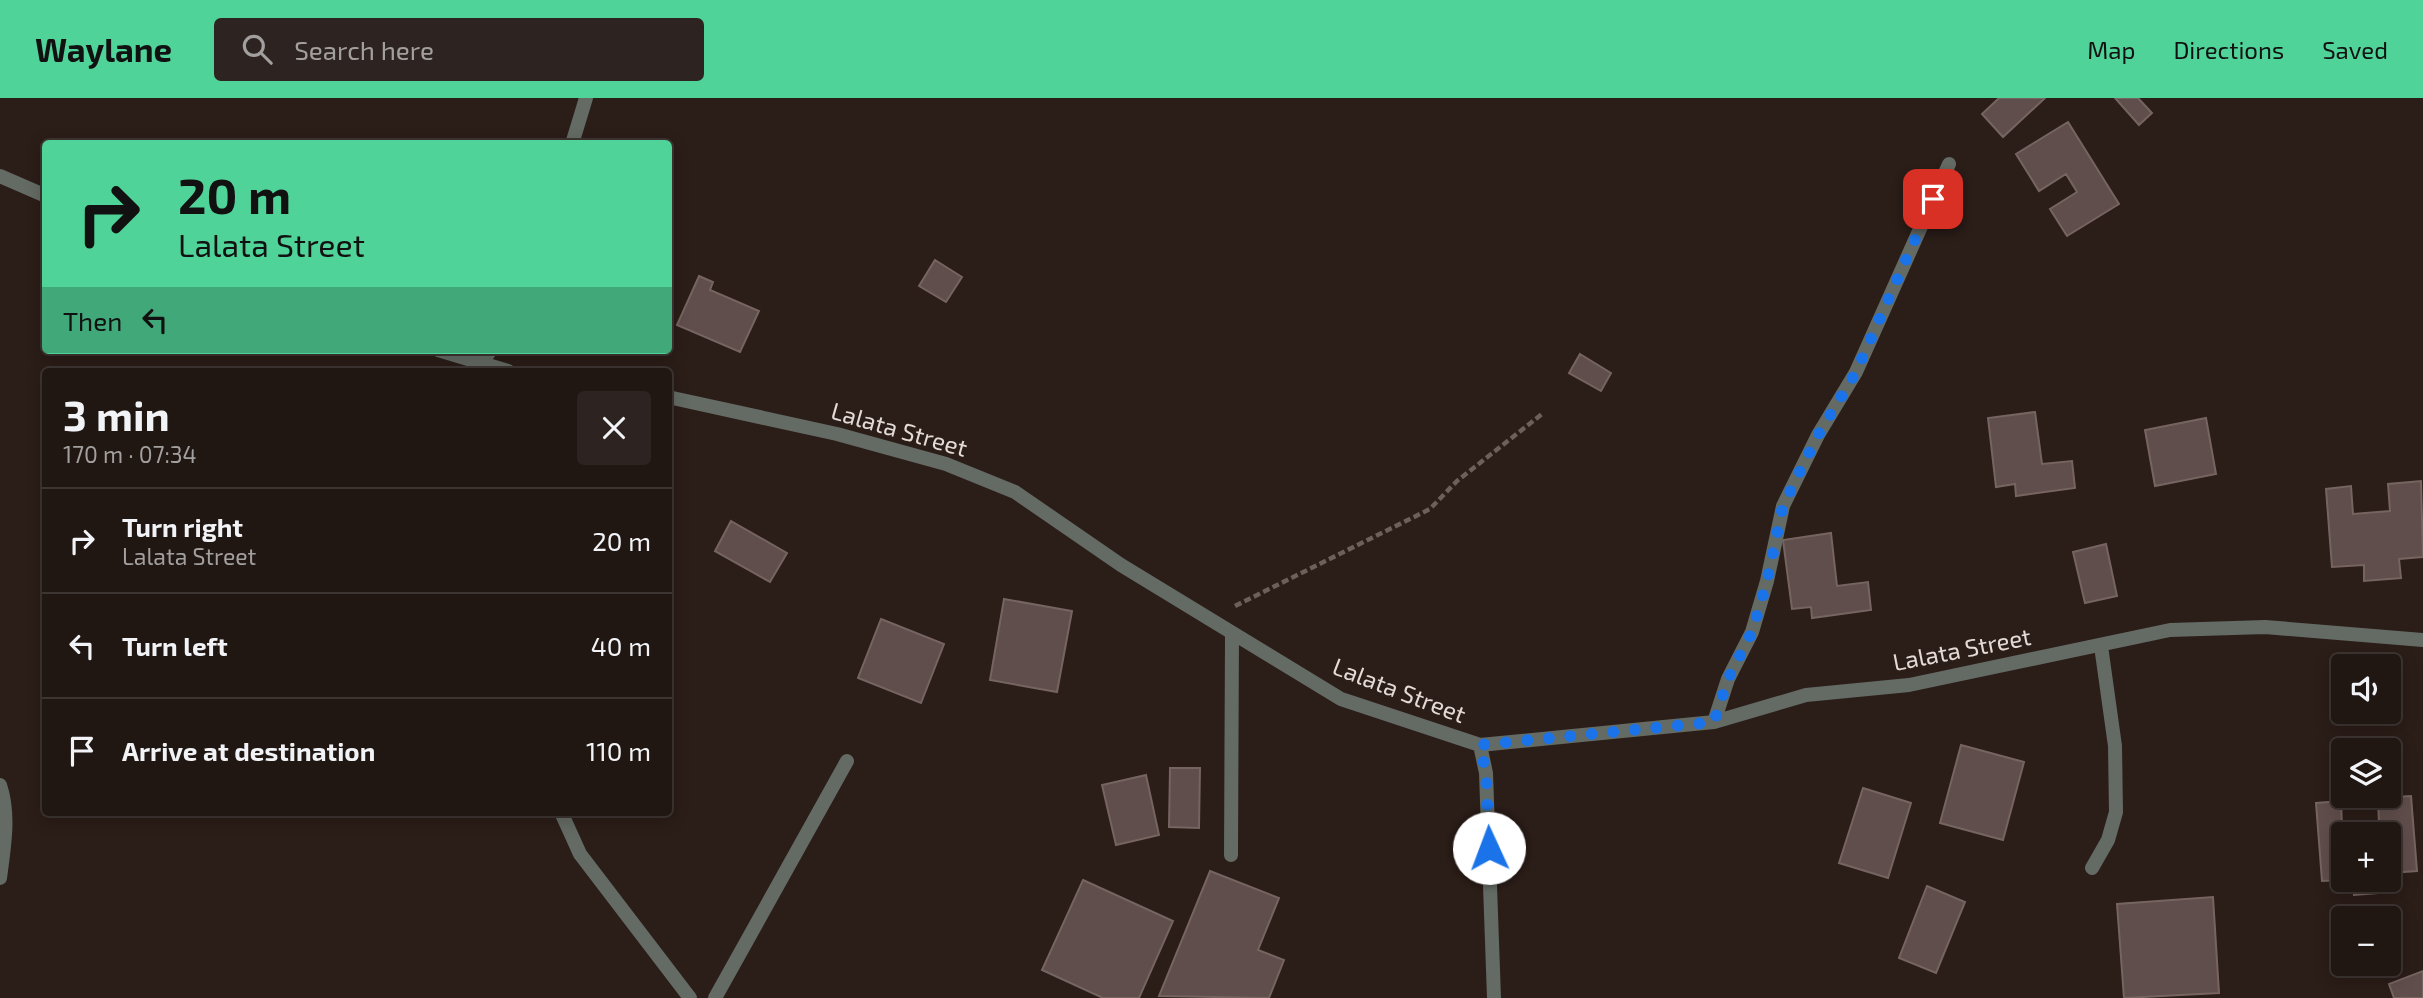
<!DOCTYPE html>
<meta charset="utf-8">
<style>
body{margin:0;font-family:"Exo 2",sans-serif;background:#2d2320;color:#f1f3f6;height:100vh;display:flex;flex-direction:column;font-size:26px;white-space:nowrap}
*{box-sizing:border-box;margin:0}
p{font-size:23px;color:#a29f9f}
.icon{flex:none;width:38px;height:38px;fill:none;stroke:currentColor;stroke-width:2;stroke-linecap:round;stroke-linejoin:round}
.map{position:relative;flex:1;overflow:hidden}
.sheet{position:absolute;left:42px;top:270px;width:630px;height:448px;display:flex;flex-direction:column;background:#201612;border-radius:7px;box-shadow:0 4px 18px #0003,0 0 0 2px #3d3532}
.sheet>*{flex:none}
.guide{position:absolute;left:42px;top:42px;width:630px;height:214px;border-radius:7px;box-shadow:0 4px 18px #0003,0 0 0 2px #3d3532;background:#50d398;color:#111;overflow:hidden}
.buttons{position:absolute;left:2331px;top:556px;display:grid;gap:14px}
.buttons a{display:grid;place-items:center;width:70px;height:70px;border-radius:7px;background:#201612;box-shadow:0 4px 18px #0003,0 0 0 2px #3d3532;font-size:35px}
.pin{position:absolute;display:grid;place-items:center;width:60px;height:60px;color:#fff;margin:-30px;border-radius:14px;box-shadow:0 4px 10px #0006}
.me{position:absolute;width:77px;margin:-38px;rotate:358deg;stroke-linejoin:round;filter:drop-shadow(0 0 5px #0008)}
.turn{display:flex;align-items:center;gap:24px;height:147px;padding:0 21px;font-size:32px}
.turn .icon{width:91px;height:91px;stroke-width:2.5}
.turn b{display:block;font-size:49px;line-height:60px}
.then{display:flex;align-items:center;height:66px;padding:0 21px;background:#0003;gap:14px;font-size:26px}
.round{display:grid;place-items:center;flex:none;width:74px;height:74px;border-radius:7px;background:#2d2320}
.head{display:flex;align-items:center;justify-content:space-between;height:119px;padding:0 21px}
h1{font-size:42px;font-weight:700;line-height:52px}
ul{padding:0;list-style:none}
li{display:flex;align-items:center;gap:21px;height:105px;padding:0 21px;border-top:2px solid #3d3532}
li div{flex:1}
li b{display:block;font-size:26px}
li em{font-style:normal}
header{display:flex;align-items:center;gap:42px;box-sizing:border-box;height:98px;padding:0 35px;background:#50d398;color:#111}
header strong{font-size:33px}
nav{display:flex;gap:38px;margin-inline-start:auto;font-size:24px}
.search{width:490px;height:63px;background:#2d2320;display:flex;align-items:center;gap:18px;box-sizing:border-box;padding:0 24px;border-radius:7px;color:#a29f9f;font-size:26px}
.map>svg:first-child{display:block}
</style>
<header>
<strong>Waylane</strong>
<div class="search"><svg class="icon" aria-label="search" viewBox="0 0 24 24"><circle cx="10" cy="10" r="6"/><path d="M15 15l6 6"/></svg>Search here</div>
<nav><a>Map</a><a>Directions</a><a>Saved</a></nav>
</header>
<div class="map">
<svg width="2423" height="900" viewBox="0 0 2423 900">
<rect width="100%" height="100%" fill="#2b1d18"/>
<path fill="#604e4c" stroke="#766461" stroke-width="2" d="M 1999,0 L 2045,0 L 2003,39 L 1982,16 Z
M 2115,0 L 2138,0 L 2152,15 L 2139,27 Z
M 2068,24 L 2119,106 L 2067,138 L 2050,111 L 2077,94 L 2066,76 L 2039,93 L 2016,56 Z
M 935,162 L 962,179 L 946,204 L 919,188 Z
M 699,178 L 713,184 L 710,192 L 759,213 L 740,254 L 677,227 Z
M 1580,256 L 1611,275 L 1601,293 L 1569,275 Z
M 2035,314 L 2042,366 L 2072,363 L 2075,390 L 2016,398 L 2015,386 L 1996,389 L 1988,320 Z
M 2206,320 L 2216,376 L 2155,388 L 2145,332 Z
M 2421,383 L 2423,459 L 2399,461 L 2401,480 L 2364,483 L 2364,467 L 2332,469 L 2326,391 L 2351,388 L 2353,416 L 2390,413 L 2388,386 Z
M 731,423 L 787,455 L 770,484 L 715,453 Z
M 1831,435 L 1837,488 L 1868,484 L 1871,512 L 1812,520 L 1811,509 L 1792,511 L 1783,442 Z
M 2106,446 L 2117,498 L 2085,505 L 2073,454 Z
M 1004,501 L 1072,513 L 1057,594 L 990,582 Z
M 881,521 L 944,546 L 921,605 L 858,580 Z
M 1961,647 L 2024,664 L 2003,742 L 1940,725 Z
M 1170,670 L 1200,670 L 1199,730 L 1169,729 Z
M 1146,677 L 1159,737 L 1116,747 L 1102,687 Z
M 1863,690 L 1911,705 L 1888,780 L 1839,765 Z
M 2411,698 L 2417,773 L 2389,775 L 2391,794 L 2354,797 L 2353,782 L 2389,782 L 2389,737 L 2343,737 L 2343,782 L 2322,783 L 2316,705 L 2341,703 L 2342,730 L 2379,727 L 2378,700 Z
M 1210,773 L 1279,800 L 1258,852 L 1284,862 L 1269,900 L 1159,898 Z
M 1083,782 L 1173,823 L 1139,900 L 1103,900 L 1042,872 Z
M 1927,788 L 1965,804 L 1936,875 L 1899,860 Z
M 2213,799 L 2219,895 L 2124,900 L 2117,806 Z
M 2423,873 L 2423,900 L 2394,900 L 2389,886 Z"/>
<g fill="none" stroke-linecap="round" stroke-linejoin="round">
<path stroke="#6c605b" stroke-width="4.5" stroke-dasharray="7 3.5" stroke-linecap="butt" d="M 1235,508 L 1430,411 L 1457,383 L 1542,316"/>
<path stroke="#646a64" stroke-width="14" d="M 572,46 L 586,0
M 0,78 L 46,98
M 438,252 L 508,273
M 481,265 L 491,252
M 668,299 L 837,336 L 946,366 L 1015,394 L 1121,467 L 1341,601 L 1480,647 L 1714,624 L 1806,597 L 1909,587 L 2170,532 L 2265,529 L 2423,542
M 1714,624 L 1728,581 L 1752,534 L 1767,483 L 1783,408 L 1818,337 L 1856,274 L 1949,66
M 1480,647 L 1486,675 L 1494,900
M 0,687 C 10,717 4,749 0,780
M 561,714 L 580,756 L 690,900
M 1231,757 L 1232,537
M 2092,770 L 2108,742 L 2116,714 L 2115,648 L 2101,548
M 715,900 L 847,663"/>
</g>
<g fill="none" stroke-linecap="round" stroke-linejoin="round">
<path stroke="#1a73e8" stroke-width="12" stroke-dasharray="0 21.6" d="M 1489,750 L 1486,675 L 1480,647 L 1714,624 L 1728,581 L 1752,534 L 1767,483 L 1783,408 L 1818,337 L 1856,274 L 1933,101"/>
</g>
<g text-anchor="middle" stroke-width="7" stroke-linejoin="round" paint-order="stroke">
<g font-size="24" fill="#e4dad6" stroke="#2b1d18">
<text transform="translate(899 332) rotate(16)" y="8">Lalata Street</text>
<text transform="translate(1962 552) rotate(-11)" y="8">Lalata Street</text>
<text transform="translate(1399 593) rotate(21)" y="8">Lalata Street</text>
</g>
</g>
</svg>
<div class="buttons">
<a><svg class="icon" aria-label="sound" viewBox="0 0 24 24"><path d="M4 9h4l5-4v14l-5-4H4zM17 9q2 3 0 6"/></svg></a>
<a><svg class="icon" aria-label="layers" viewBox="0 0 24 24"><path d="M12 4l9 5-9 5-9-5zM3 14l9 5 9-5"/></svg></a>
<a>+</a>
<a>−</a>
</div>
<div class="pin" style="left:1933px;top:101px;background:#d93025"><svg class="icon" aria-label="arrive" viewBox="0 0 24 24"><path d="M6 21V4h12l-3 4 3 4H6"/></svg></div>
<svg class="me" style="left:1489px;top:750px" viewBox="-20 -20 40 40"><circle r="19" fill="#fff"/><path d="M0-13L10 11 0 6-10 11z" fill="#1a73e8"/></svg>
<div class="guide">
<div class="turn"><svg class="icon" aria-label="right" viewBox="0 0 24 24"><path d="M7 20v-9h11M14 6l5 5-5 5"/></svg><div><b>20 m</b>Lalata Street</div></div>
<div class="then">Then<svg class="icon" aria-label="left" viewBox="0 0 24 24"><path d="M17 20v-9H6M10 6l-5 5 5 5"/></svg></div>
</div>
<section class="sheet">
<div class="head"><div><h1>3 min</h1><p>170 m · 07:34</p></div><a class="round"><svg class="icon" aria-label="close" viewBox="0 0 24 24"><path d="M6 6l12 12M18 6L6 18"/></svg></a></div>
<ul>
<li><svg class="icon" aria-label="right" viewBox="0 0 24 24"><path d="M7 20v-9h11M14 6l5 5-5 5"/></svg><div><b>Turn right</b><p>Lalata Street</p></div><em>20 m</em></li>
<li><svg class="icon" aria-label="left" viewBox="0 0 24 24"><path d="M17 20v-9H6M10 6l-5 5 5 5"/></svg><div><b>Turn left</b></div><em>40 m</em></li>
<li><svg class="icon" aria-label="arrive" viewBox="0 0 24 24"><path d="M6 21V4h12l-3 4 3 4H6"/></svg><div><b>Arrive at destination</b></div><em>110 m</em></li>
</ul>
</section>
</div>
